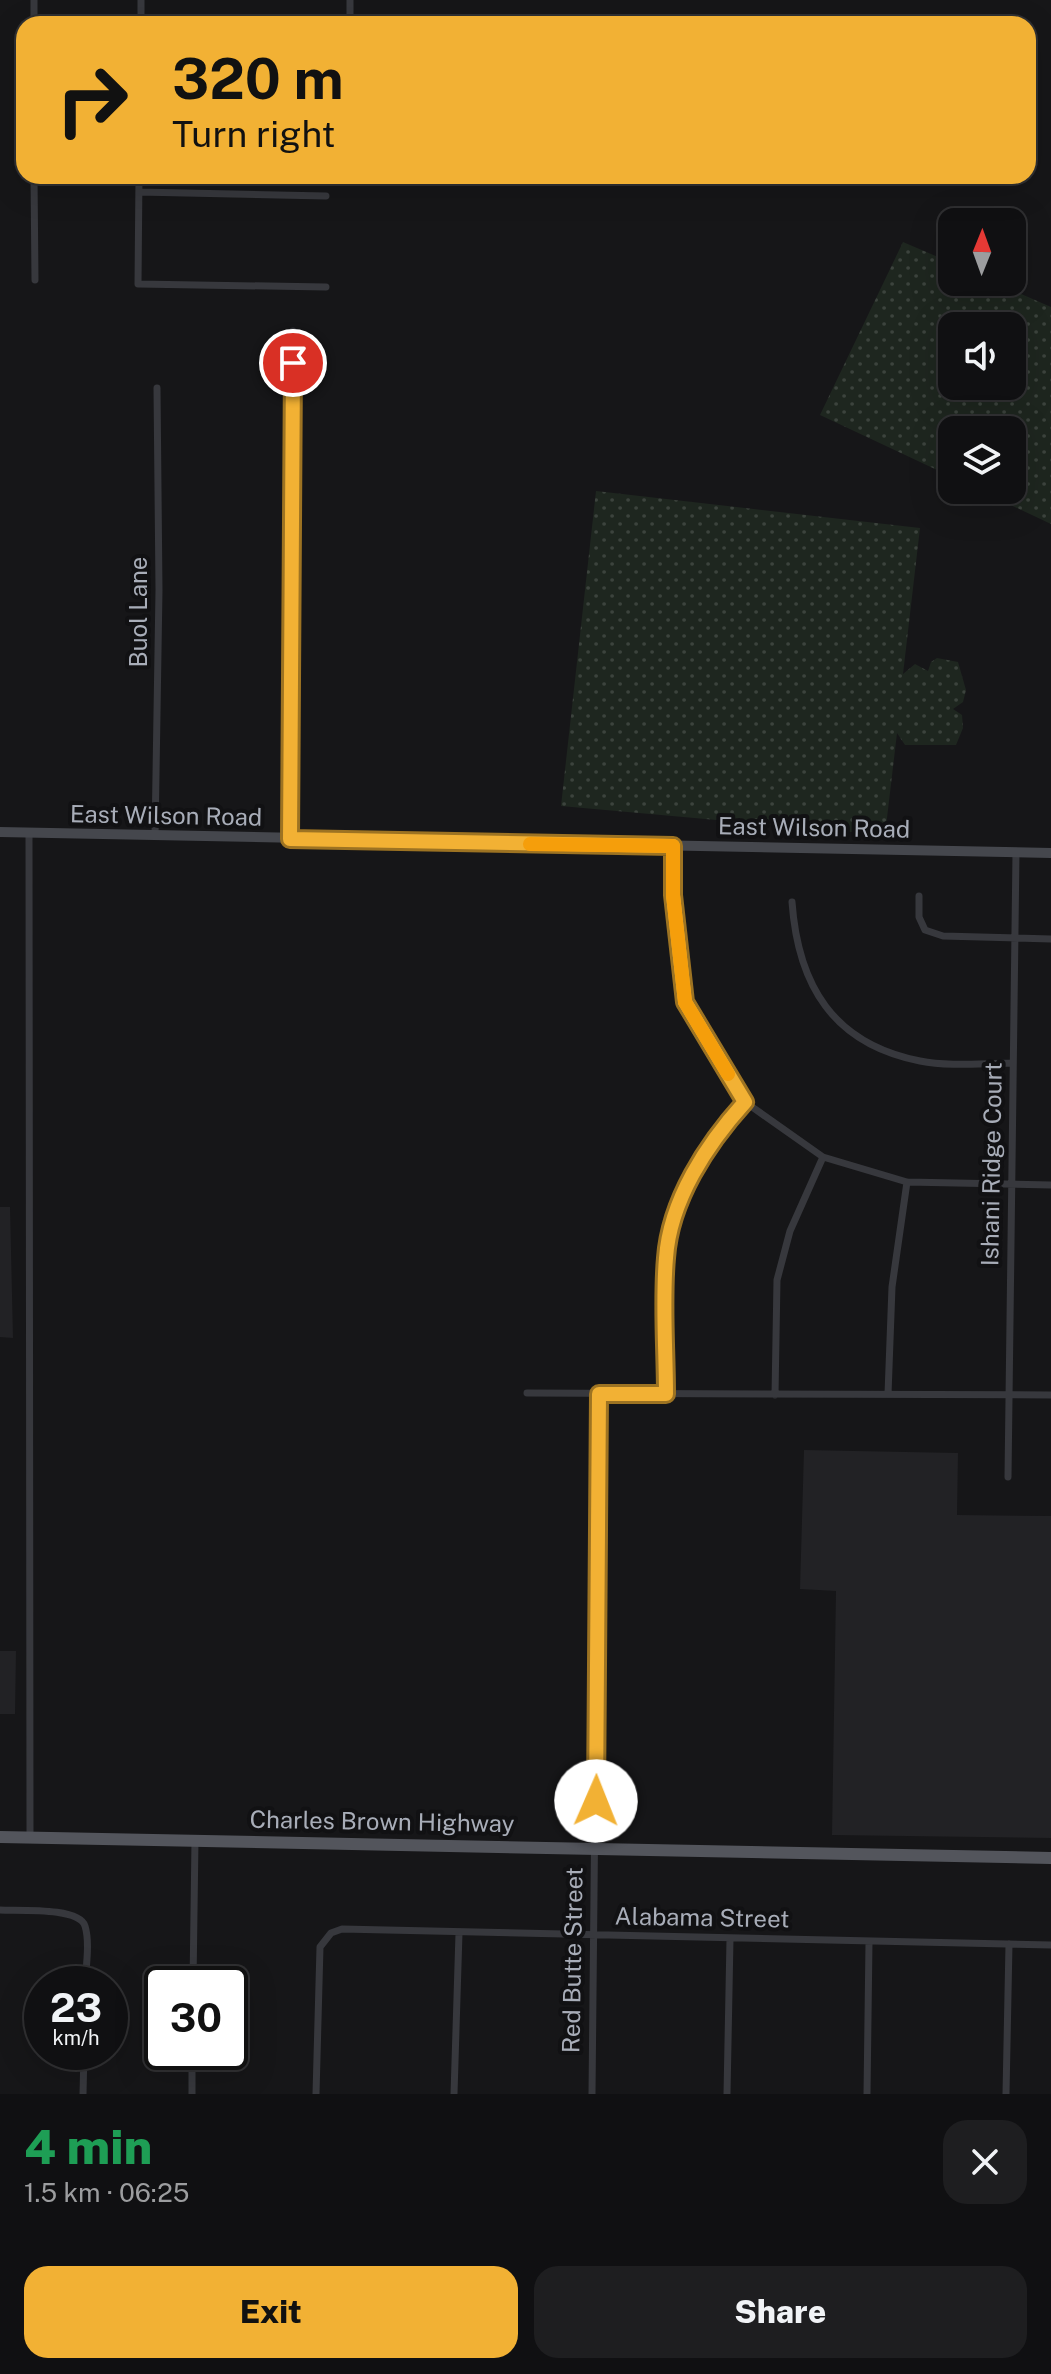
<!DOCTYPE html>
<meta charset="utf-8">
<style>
body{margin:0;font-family:"Public Sans",sans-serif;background:#1e1e20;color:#f1f3f6;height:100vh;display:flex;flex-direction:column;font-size:30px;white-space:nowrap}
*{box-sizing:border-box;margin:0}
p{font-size:26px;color:#9c9d9f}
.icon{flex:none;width:44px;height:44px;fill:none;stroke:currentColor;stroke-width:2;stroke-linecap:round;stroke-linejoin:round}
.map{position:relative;height:2094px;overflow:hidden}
.side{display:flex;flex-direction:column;background:#101012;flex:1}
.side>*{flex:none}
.guide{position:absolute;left:16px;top:16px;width:1020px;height:168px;border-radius:24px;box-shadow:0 8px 32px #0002,0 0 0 2px #303032;background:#f2b134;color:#111;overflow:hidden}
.needle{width:52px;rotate:1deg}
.fabs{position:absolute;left:938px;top:208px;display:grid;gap:16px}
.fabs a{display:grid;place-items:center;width:88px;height:88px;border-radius:16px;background:#101012;box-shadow:0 8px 32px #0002,0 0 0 2px #303032;font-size:40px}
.speed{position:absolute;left:24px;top:1966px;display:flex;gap:16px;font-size:40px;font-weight:700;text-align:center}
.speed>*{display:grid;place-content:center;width:104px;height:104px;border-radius:50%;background:#101012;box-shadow:0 8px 32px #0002,0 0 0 2px #303032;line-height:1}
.speed small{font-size:20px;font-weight:400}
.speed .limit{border:4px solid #111;border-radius:12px;background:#fff;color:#111}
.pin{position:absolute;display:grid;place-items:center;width:68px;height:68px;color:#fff;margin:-34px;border:4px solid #fff;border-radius:50%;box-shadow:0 2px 8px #0007}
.me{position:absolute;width:88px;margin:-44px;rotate:1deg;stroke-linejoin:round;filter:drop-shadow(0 0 6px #0008)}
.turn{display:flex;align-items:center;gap:28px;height:168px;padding:0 24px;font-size:36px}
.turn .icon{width:104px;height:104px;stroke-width:2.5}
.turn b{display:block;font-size:56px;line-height:68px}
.round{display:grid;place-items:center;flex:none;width:84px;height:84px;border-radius:24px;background:#1e1e20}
.headline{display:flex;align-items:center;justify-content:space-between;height:136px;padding:0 24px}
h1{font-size:48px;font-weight:800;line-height:60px;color:#1e9e55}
.action{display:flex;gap:16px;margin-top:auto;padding:16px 24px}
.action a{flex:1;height:92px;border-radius:24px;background:#f2b134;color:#111;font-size:32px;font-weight:800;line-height:92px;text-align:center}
.action a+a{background:#1e1e20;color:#f1f3f6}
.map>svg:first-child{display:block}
</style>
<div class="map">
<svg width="1051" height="2094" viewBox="0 0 1051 2094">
<defs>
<pattern id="grass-dots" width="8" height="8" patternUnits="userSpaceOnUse" patternTransform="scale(2)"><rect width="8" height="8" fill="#1e261f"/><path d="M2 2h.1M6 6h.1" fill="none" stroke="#3c433d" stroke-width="1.8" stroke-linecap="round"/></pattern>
</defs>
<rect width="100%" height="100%" fill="#161618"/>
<path fill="#222225" d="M 0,1207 L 10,1207 L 13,1338 L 0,1337 Z
M 804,1450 L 958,1453 L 957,1515 L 1051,1516 L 1051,1838 L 832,1835 L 836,1591 L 800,1589 Z
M 0,1651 L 16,1651 L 15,1714 L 0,1714 Z"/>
<path fill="url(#grass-dots)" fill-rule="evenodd" d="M 903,242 L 952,263 L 952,282 L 994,282 L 1051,307 L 1051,524 L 979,490 L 1012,490 L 1012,430 L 952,430 L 952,477 L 820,415 ZM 952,326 L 1012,326 L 1012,386 L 952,386 Z
M 596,491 L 920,528 L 903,674 L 915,664 L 928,671 L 931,662 L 937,658 L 958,662 L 966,690 L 963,702 L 953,709 L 962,715 L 963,728 L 956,745 L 905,745 L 897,733 L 885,835 L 561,806 Z"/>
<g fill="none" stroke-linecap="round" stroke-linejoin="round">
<path stroke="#37383d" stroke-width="7" d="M 34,0 L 34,24
M 350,0 L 350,24
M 141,24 L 141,0
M 34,176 L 35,280
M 139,176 L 138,284 L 326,287
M 139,192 L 326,196
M 29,833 L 30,1838
M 155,836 L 159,590 L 157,388
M 290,839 L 293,331
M 673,846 L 673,895 L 685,1002 L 745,1102 L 823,1157 L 907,1182 L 1051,1185
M 919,896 L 919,917 L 925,930 L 943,936 L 1051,939
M 792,902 C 798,985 833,1044 920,1061 C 949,1067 984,1063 1013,1063
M 527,1393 L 1051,1395
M 666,1394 C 666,1349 662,1303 666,1258 C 671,1200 707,1144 745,1102
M 888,1394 L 892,1287 L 907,1182
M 775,1395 L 777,1280 L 790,1231 L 823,1157
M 1008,1477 L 1016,852
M 0,1910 C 19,1911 79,1907 85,1926 C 90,1942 86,1967 85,1984
M 193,1984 L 195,1840
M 83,2094 L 84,2052
M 192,2094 L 192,2052
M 316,2094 L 320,1947 L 331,1933 L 342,1929 L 1051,1945
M 454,2094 L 459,1933
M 592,2094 L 599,1394
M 727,2094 L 730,1939
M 867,2094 L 869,1942
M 1006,2094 L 1009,1944"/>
<path stroke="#45474d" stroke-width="10" d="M 0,832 L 1051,853"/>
<path stroke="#53555c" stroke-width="12" d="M 0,1837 L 1051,1858"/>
</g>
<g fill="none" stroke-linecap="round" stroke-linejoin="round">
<defs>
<path id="route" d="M 293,363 L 290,839 L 673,846 L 673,895 L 685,1002 L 745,1102 C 707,1144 670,1200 666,1258 C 662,1303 666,1349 666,1394 L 599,1394 L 596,1801"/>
</defs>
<use href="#route" stroke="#9d7322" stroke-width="20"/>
<use href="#route" stroke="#f2b134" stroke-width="14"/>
<path stroke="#f59e0b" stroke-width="14" d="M 530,844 L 673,846 L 673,895 L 685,1002 L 728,1074"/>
</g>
<g text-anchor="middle" stroke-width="8" stroke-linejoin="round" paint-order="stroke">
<g font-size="24" fill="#a8adb8" stroke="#111113">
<text transform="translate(139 612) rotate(-90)" y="8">Buol Lane</text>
<text transform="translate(166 816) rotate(1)" y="8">East Wilson Road</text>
<text transform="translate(814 828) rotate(1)" y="8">East Wilson Road</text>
<text transform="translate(992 1164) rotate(-89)" y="8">Ishani Ridge Court</text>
<text transform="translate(382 1822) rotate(1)" y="8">Charles Brown Highway</text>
<text transform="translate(702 1918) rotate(1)" y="8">Alabama Street</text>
<text transform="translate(573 1960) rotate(-89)" y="8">Red Butte Street</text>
</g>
</g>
</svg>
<div class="fabs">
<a><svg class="needle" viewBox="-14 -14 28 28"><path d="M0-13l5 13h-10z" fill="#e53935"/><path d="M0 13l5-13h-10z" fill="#9c9d9f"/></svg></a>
<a><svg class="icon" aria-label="sound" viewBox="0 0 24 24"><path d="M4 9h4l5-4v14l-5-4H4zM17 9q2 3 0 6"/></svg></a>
<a><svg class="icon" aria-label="layers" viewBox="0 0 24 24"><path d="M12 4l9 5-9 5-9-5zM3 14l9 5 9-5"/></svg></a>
</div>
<div class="speed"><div>23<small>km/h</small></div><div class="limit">30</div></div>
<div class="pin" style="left:293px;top:363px;background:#d93025"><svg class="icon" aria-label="arrive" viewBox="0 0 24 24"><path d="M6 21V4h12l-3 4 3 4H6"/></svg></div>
<svg class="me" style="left:596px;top:1801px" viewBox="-20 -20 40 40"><circle r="19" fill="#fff"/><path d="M0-13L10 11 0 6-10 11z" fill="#f2b134"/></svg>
<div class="guide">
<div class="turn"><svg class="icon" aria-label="right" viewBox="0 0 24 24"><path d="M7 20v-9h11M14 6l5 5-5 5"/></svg><div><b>320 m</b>Turn right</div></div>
</div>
</div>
<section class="side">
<div class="headline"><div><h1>4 min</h1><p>1.5 km · 06:25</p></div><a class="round"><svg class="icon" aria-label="close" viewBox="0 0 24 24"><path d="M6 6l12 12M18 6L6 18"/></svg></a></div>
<div class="action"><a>Exit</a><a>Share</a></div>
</section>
